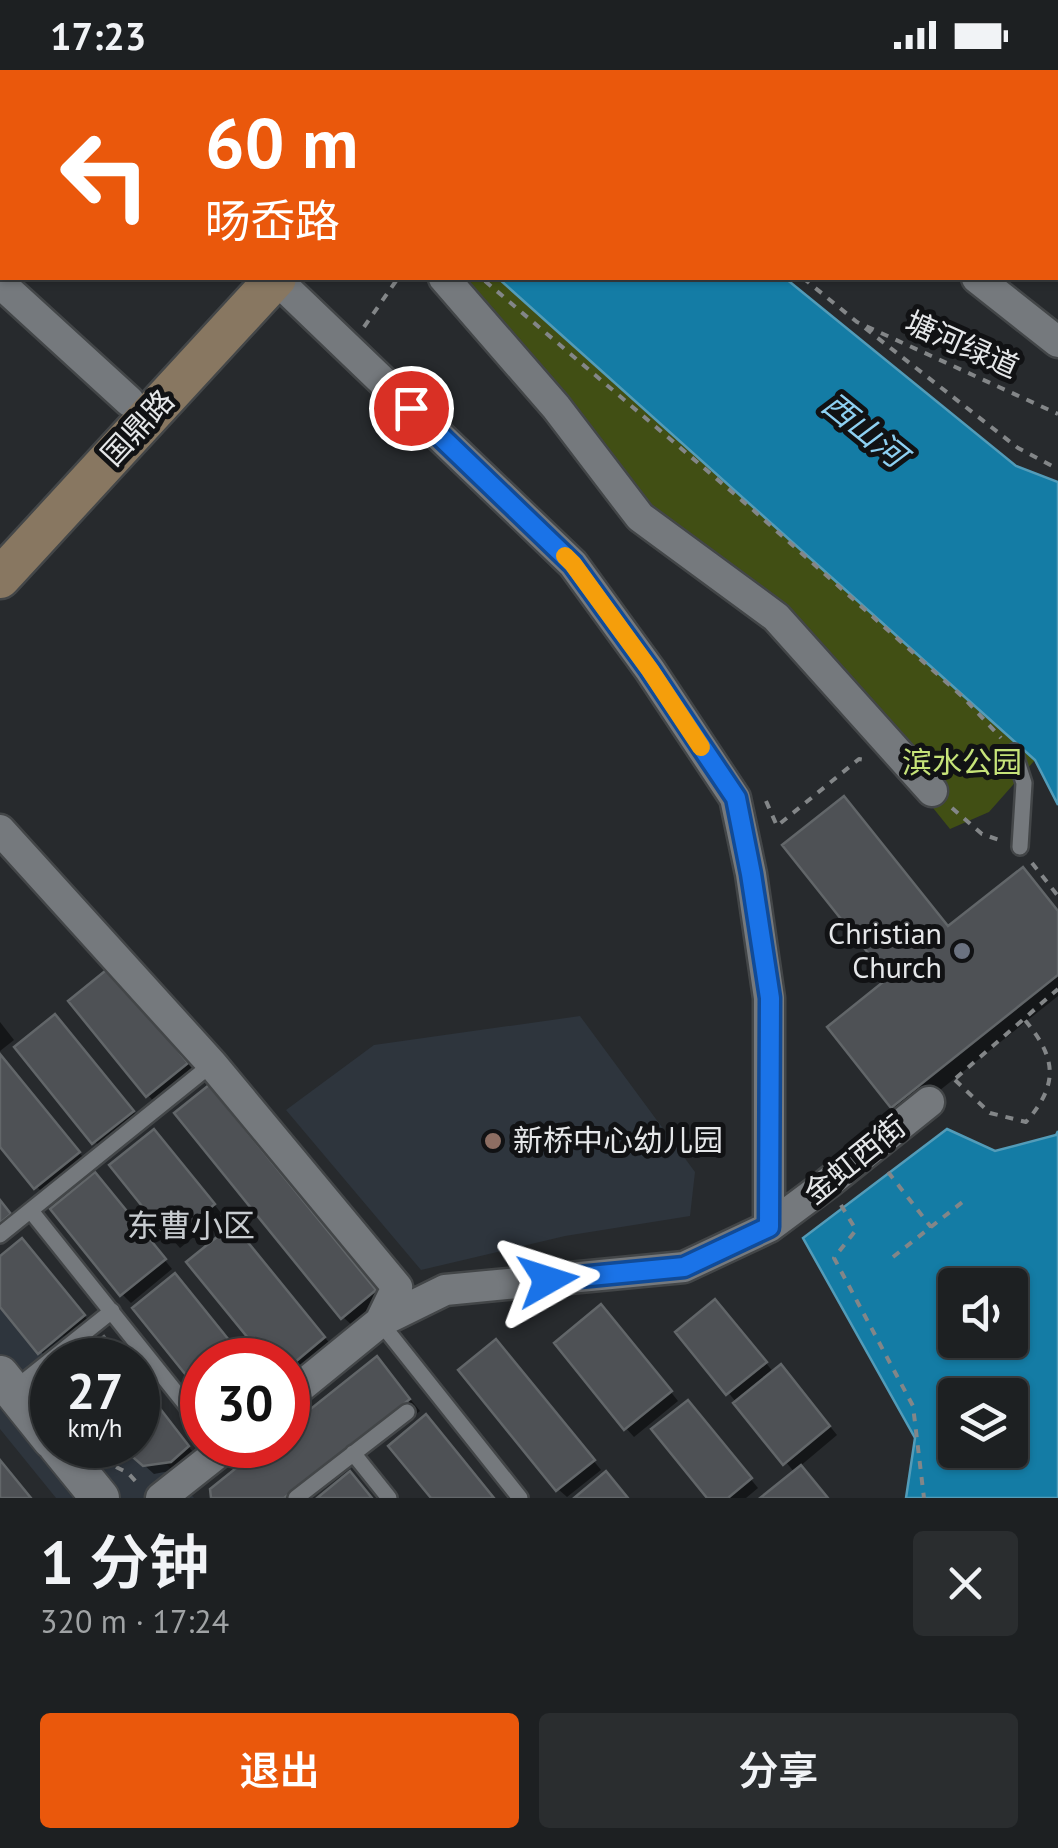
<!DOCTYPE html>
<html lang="zh">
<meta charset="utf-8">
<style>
body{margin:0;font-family:"PT Sans","Noto Sans SC",sans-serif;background:#2a2d2f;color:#f1f3f6;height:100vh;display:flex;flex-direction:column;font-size:38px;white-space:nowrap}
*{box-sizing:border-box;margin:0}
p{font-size:32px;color:#a0a3a5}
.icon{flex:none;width:55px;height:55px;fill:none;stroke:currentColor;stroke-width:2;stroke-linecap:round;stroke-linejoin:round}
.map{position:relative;height:1428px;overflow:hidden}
.drawer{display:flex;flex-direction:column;background:#1d2022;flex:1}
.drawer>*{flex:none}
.guide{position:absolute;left:0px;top:0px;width:1060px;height:210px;box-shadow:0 2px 8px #0004,0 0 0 2px #3b3e40;background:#ea580c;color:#fff;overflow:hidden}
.tools{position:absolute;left:938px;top:1198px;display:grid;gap:20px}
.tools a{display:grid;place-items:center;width:90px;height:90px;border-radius:10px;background:#1d2022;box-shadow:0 2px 8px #0004,0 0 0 2px #3b3e40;font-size:50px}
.speed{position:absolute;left:30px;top:1268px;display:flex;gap:20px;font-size:50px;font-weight:700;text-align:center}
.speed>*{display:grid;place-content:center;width:130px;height:130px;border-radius:50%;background:#1d2022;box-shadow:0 2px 8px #0004,0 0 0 2px #3b3e40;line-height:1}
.speed small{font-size:25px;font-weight:400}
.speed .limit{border:15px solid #d22;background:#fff;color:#111}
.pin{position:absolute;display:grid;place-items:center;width:85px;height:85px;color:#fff;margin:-42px;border:5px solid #fff;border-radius:50%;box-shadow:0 2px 10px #0007}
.me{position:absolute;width:110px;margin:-55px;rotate:84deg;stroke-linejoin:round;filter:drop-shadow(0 0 8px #0008)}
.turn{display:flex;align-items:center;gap:35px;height:210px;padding:0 40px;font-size:45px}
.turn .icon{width:130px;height:130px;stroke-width:2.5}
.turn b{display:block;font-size:70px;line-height:85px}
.round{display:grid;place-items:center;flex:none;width:105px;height:105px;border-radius:10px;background:#2a2d2f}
.head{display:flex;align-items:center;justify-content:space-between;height:170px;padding:0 40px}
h1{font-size:60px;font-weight:600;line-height:75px}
.action{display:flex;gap:20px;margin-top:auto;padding:20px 40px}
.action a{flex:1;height:115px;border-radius:10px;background:#ea580c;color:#fff;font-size:40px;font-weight:600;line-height:115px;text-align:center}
.action a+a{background:#2a2d2f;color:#f1f3f6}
.status{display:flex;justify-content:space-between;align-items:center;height:70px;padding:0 50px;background:#1d2022;direction:ltr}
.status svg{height:28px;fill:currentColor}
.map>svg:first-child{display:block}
</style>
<div class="status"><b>17:23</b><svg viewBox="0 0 49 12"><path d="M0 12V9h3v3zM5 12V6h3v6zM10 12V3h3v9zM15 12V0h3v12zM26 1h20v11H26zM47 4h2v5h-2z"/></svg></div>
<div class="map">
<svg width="1058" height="1428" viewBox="0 0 1058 1428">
<rect width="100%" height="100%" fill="#272a2d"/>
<path fill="#2e353d" d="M 580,946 L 695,1102 L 690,1146 L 565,1166 L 421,1200 L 286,1040 L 374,975 Z
M 0,1186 L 83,1290 L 52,1290 L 52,1375 L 138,1375 L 138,1358 L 194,1428 L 56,1428 L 0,1359 Z"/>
<path fill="#414f14" d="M 447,208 L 498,208 L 1035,690 L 989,742 L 950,759 L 851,636 L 774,531 L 630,438 Z"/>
<path fill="#147ca5" stroke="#539cb9" stroke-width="2.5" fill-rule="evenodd" d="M 269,0 L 540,0 L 543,2 L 271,2 Z
M 498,208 L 785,208 L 1016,396 L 1058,412 L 1058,735 L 1035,690 Z
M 947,1059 L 995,1081 L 1056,1065 L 1058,1061 L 1058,1428 L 906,1428 L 915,1368 L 803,1168 ZM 955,1215 L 1010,1215 L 1010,1270 L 955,1270 ZM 955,1325 L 1010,1325 L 1010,1380 L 955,1380 Z"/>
<path fill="#0007" d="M 1058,841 L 1058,926 L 905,1048 L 830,957 L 949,859 Z
M 119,908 L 195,1002 L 156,1034 L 148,1025 Z
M 0,952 L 14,970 L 0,981 Z
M 64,956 L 140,1050 L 103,1081 L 17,978 Z
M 0,987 L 87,1092 L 45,1126 L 0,1073 Z
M 220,1029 L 386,1233 L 355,1258 L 343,1247 Z
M 162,1071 L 222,1144 L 180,1178 L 172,1169 Z
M 103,1114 L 172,1199 L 131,1233 L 122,1224 Z
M 244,1168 L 335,1280 L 288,1311 L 288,1290 L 269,1290 Z
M 30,1180 L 92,1255 L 48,1290 L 0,1233 L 0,1189 Z
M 724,1241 L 774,1303 L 789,1306 L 837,1365 L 799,1397 L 827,1428 L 764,1428 L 795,1403 L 678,1262 Z
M 610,1246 L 678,1331 L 634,1367 L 626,1358 Z
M 505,1281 L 601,1400 L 567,1427 L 558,1419 Z
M 377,1289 L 420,1341 L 310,1428 L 213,1428 L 269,1375 L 288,1375 L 288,1360 Z
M 138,1311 L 196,1386 L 180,1399 L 154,1404 L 122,1375 L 138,1375 Z
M 696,1342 L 758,1418 L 746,1428 L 711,1428 Z"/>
<path fill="#4e5155" stroke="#626669" stroke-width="2.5" d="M 844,726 L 948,856 L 1023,797 L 1058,841 L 1058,905 L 891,1038 L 827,957 L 888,908 L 782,775 Z
M 110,897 L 188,993 L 146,1027 L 68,931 Z
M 55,944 L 134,1041 L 92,1074 L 14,977 Z
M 0,984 L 80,1082 L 34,1119 L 0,1077 Z
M 209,1015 L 376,1220 L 341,1249 L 174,1043 Z
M 154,1059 L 215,1134 L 170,1171 L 109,1095 Z
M 95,1102 L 166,1189 L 120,1226 L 50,1139 Z
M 0,1130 L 11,1144 L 0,1153 Z
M 233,1154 L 325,1267 L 288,1298 L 288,1290 L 266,1290 L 186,1192 Z
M 22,1168 L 85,1245 L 38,1284 L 0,1237 L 0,1186 Z
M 175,1203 L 245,1290 L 202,1290 L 202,1325 L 132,1238 Z
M 715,1229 L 767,1292 L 726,1325 L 675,1262 Z
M 601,1234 L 672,1321 L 624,1360 L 554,1273 Z
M 104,1266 L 122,1290 L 73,1290 Z
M 496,1269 L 595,1390 L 556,1421 L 458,1300 Z
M 377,1286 L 410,1329 L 284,1428 L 211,1428 L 210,1419 L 265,1375 L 288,1375 L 288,1357 Z
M 781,1294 L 830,1356 L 783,1395 L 733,1333 Z
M 138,1310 L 189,1376 L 171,1392 L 143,1396 L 119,1375 L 138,1375 Z
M 688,1330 L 752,1408 L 728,1428 L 707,1428 L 651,1359 Z
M 426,1344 L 494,1428 L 431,1428 L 388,1376 Z
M 0,1390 L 31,1428 L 0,1428 Z
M 801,1395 L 828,1428 L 760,1428 Z
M 350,1401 L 372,1428 L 317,1428 Z
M 606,1401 L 628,1428 L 574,1428 Z"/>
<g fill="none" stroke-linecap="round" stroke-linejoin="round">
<defs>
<path id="service" d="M 1014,682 L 1024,713 L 1020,777
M 31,1141 L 202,1355
M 0,1165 L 212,994
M 380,1252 L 520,1428
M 13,1320 L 112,1241
M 353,1383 L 389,1428
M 296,1428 L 407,1342"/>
<path id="minor" d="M 129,0 L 132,2
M 716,0 L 719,2
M 923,0 L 926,2
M 0,3 L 3,0
M 275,208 L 573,494 L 650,600 L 735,728 L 751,804 L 769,928 L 769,1157
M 444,208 L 556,337 L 640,447 L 776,547 L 932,721
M 977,208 L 1058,272
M 0,213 L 129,331
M 0,760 L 212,994 L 397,1217 L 380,1252
M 288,1327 L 380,1252 L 445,1220 L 684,1197 L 769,1157 L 828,1113 L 929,1032
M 161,1428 L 228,1375"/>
<path id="tertiary" d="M 0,1305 L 52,1370
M 57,1375 L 100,1428"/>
<path id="secondary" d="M 423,2 L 426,0
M 464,2 L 466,0
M 0,508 L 276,208"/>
</defs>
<use href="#service" stroke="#434648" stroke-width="20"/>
<use href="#minor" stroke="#434648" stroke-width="35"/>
<use href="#tertiary" stroke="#434648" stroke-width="42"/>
<use href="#secondary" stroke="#434648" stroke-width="45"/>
<path stroke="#838688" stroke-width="4" stroke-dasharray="8 8" stroke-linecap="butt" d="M 224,0 L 226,2
M 605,0 L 608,2
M 530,2 L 533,0
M 803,208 L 857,252 L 1058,344
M 485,211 L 752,439 L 964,628 L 1001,668
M 364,257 L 398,208
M 865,258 L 1018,378 L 1058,399
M 766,731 L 777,756 L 859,689 L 866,690
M 952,738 L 982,764 L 1002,771
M 1032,793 L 1058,826
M 956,1008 L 1058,919
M 955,1010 L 990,1043 L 1026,1052 C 1058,1015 1058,989 1024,949
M 888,1102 L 931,1157
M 841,1135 L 856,1160 L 834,1188 L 913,1336 L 924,1428
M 893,1187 L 965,1130
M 116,1397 L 128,1403 L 140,1416"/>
<use href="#service" stroke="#75797d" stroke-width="15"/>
<use href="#minor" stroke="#75797d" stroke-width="30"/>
<use href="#tertiary" stroke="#75797d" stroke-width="38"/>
<use href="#secondary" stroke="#887761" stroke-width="40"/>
</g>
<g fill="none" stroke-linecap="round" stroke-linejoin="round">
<defs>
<path id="route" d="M 411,338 L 573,494 L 650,600 L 736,728 L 751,804 L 770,928 L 769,1157 L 684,1197 L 548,1210"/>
</defs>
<use href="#route" stroke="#114b97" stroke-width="25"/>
<use href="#route" stroke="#1a73e8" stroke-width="18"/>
<path stroke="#f59e0b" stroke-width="18" d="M 565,486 L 573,494 L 650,600 L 701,677"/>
</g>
<circle fill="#6b7280" stroke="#111214" stroke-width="4" cx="962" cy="881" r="10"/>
<circle fill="#8d6e63" stroke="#111214" stroke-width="4" cx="493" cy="1071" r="10"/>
<g text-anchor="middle" stroke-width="10" stroke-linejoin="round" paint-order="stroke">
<g font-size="30" fill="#e5e7e9" stroke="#111214">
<text transform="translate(962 275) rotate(24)" y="10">塘河绿道</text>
<text transform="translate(138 358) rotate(-47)" y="10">国鼎路</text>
<text transform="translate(855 1090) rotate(-39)" y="10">金虹西街</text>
</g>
<g font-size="30" fill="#c6e379" stroke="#111214">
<text x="962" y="703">滨水公园</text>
</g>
<g font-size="30" fill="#e5e7e9" stroke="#111214" text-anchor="end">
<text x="942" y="874">Christian<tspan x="942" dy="34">Church</tspan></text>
<text x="513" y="1081" text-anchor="start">新桥中心幼儿园</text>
</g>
<g font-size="32" font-style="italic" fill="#8ed0f2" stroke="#111214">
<text transform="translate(864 360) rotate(39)" y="11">西山河</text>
</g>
<g font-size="32" fill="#c8ccd0" stroke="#111214">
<text x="191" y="1167">东曹小区</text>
</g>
</g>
</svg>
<div class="tools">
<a><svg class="icon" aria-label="sound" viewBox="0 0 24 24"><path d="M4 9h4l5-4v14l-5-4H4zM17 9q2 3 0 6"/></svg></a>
<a><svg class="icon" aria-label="layers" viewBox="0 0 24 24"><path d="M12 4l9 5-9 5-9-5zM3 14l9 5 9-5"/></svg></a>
</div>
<div class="speed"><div>27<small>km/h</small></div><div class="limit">30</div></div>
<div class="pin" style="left:411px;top:338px;background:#d93025"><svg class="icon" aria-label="arrive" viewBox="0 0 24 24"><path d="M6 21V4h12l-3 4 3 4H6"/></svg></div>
<svg class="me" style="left:548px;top:1210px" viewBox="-20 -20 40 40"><path d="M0-17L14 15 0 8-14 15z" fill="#1a73e8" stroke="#fff" stroke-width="4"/></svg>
<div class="guide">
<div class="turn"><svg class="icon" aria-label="left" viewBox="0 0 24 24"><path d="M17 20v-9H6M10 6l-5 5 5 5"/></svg><div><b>60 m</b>旸岙路</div></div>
</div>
</div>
<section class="drawer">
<div class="head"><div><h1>1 分钟</h1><p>320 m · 17:24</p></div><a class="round"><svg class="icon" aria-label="close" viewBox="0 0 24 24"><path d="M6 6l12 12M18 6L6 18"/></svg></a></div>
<div class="action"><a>退出</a><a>分享</a></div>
</section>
